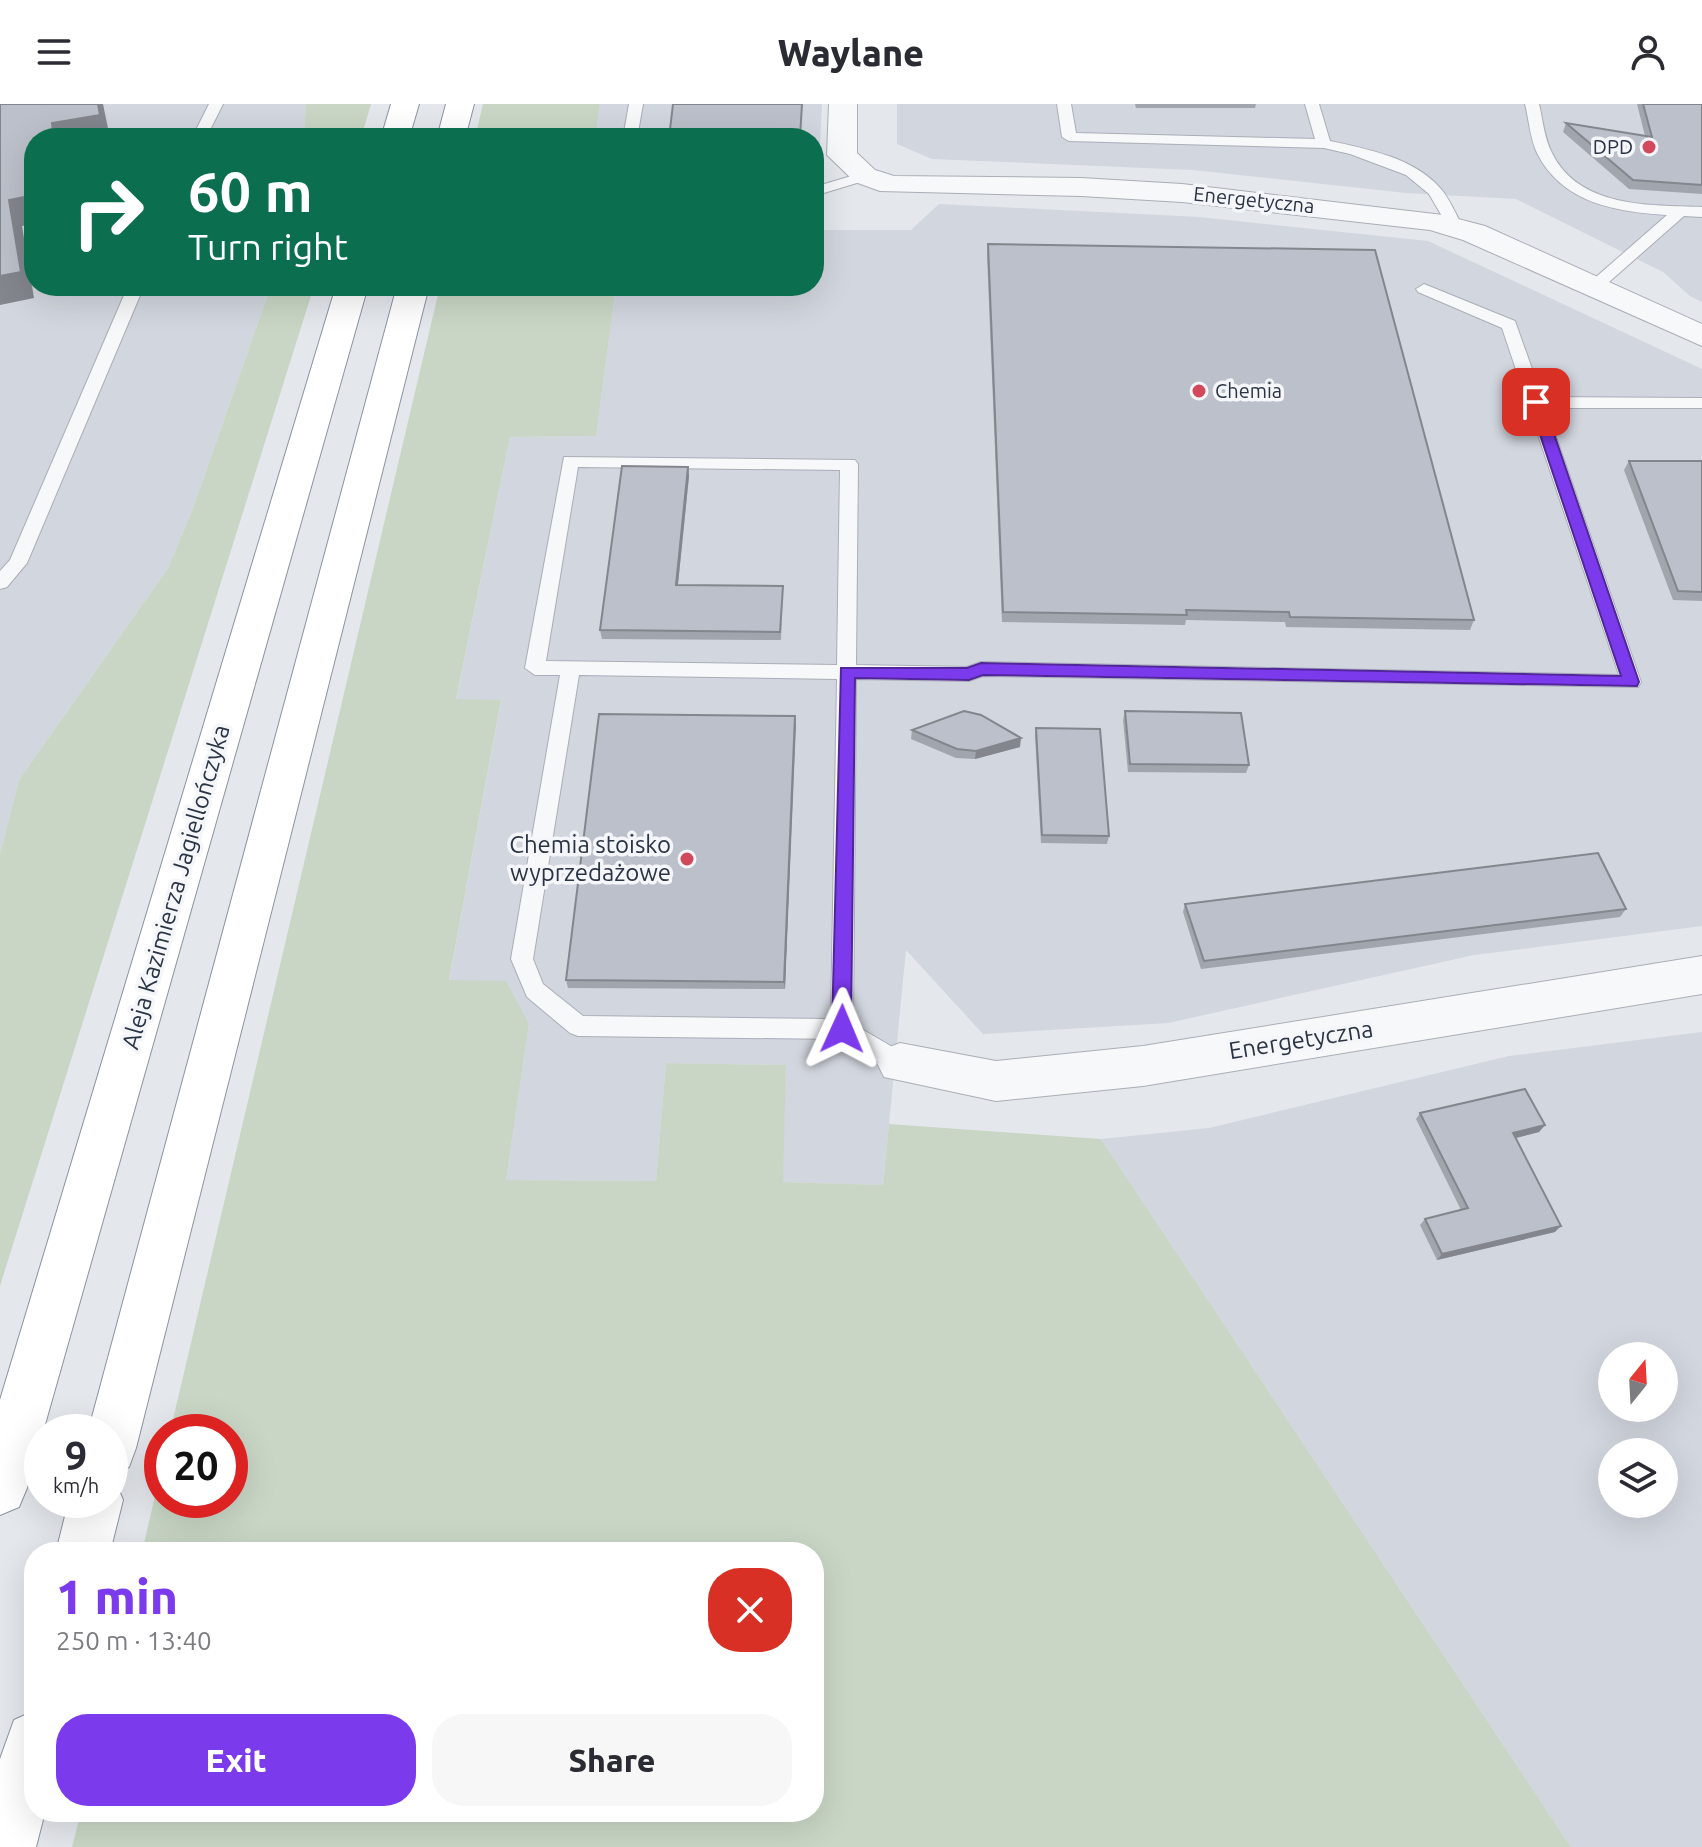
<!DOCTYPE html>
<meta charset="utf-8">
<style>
body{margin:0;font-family:Ubuntu,sans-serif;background:#f7f7f7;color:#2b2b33;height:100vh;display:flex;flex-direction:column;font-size:30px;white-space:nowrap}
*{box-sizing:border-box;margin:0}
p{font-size:26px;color:#7c7c81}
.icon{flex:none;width:44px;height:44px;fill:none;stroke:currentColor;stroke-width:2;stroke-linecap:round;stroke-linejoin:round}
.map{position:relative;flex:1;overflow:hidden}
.panel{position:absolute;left:24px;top:1438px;width:800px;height:280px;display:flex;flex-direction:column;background:#fff;border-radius:32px;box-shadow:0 8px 32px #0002}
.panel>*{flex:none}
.hud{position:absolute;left:24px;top:24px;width:800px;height:168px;border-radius:32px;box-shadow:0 8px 32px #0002;background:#0b6e4f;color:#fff;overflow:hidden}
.needle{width:52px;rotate:18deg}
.fabs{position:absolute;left:1598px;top:1238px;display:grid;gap:16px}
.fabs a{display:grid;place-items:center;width:80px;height:80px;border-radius:50%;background:#fff;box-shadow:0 8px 32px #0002;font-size:40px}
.speed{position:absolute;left:24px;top:1310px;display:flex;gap:16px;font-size:40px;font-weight:700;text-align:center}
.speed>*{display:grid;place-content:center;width:104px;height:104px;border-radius:50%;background:#fff;box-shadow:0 8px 32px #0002;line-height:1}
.speed small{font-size:20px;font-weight:400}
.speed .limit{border:12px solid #d22;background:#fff;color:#111}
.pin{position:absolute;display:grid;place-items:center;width:68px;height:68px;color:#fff;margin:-34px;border-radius:16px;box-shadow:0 4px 12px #0006}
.me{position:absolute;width:88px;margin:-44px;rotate:1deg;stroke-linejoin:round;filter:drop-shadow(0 0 6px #0008)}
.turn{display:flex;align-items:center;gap:28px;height:168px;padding:0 32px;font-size:36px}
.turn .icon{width:104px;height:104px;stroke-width:2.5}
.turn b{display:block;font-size:56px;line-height:68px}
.round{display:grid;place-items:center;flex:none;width:84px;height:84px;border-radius:32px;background:#f7f7f7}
.headline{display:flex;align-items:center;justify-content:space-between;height:136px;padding:0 32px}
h1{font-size:48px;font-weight:800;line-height:60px;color:#7c3aed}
.button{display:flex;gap:16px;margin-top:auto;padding:16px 32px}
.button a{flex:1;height:92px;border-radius:32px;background:#7c3aed;color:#fff;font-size:32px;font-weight:800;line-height:92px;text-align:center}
.button a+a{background:#f7f7f7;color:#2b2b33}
header{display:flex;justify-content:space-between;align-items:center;height:104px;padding:0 32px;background:#fff;font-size:36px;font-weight:800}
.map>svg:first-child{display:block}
</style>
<header><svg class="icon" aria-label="menu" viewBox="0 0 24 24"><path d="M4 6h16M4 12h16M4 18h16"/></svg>Waylane<svg class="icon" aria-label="person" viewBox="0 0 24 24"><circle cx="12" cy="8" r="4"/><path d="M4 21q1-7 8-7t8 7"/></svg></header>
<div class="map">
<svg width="1702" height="1743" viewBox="0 0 1702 1743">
<rect width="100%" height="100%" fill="#e4e7ec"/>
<path fill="#d2d6de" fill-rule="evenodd" d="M 0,0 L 306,0 L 304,34 L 34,34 L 34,182 L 271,182 L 192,407 L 168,464 L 19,676 L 0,750 Z
M 600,0 L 822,0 L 817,98 L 814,99 L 814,34 L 595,34 Z
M 897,0 L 1702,0 L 1702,198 L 1690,192 L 1663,168 L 1516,95 L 1406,89 L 1193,66 L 932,55 L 897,40 Z
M 939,100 L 1199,113 L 1428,137 L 1702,265 L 1702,822 L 1474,851 L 1168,919 L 983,930 L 906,846 L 883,1081 L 782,1078 L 786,961 L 666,959 L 656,1077 L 506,1076 L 529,920 L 449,877 L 501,597 L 456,596 L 510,333 L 596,332 L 616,182 L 814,182 L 814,126 L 911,126 Z
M 1702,928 L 1702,1743 L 1571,1743 L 1101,1035 L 1209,1024 L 1509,952 ZM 1612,1252 L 1664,1252 L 1664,1304 L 1612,1304 ZM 1612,1348 L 1664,1348 L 1664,1400 L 1612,1400 Z"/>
<path fill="#c9d6c5" d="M 306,0 L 371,0 L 361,34 L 304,34 Z
M 483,0 L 600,0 L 595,34 L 475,34 Z
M 271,182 L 314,182 L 0,1182 L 0,750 L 19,676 L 168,464 L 192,407 Z
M 440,182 L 616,182 L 596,332 L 510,333 L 456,595 L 501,596 L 449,876 L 506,877 L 529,920 L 506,1076 L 656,1077 L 666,959 L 786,961 L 783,1078 L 883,1081 L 889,1020 L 1101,1035 L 1571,1743 L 72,1743 L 81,1708 L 814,1708 L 814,1448 L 142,1448 L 162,1362 L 162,1396 L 230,1396 L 230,1328 L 170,1328 Z"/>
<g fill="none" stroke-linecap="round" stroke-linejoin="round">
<defs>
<path id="lane" d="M 209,0 L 223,0 L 206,34 L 192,34 Z
M 629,0 L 643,0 L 637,34 L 623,34 Z
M 1057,0 L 1071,0 L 1076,29 L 1315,35 L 1305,0 L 1319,0 L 1330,37 C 1368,45 1414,54 1440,84 C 1450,95 1456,111 1463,123 L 1455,128 L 1450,126 L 1429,90 L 1406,71 L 1350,50 L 1324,44 L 1069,37 L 1062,33 Z
M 1525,0 L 1539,0 C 1543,16 1544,34 1552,49 C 1579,104 1649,101 1702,103 L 1702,113 L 1684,112 L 1600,186 L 1588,186 L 1588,180 L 1667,111 C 1616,108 1562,99 1537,49 C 1530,34 1529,16 1525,0 Z
M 865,68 L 872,72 L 870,75 L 814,92 L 814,83 Z
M 1424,180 L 1515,217 L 1542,293 L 1702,294 L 1702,304 L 1546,304 L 1641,578 L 1638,583 L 983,572 L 969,577 L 856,575 L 853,920 L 908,952 L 911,959 L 908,966 L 900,969 L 892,966 L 839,935 L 578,932 L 570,929 L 527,893 L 511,855 L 560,571 L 535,571 L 525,564 L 564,353 L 855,356 L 858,360 L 856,561 L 967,563 L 981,558 L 1619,571 L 1502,224 L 1418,188 L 1416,185 ZM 578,363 L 840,366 L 837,561 L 546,557 ZM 579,571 L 837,575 L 831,915 L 583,912 L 543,880 L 533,855 Z
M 128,182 L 144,182 L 27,459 L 7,483 L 0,485 L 0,467 L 10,456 Z"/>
<path id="street" d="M 829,0 L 857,0 L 857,49 L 875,66 L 894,72 L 1081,74 L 1182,80 L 1443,111 L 1485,122 L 1702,220 L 1702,242 L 1463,136 L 1430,126 L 1182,98 L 1081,92 L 880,87 L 855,78 L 827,51 Z
M 1702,852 L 1702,890 L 1143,982 L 996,997 L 884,973 L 877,959 L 884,945 L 900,939 L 996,957 L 1143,942 Z"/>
<path id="highway" d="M 391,0 L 419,0 L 409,34 L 381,34 Z
M 446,0 L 474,0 L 465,34 L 437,34 Z
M 336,182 L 368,182 L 27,1384 L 19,1403 L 0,1411 L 0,1296 Z
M 397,182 L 429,182 L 136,1344 L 129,1363 L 110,1370 L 110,1328 L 88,1328 Z
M 110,1375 L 115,1377 L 123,1396 L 110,1448 L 56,1448 L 69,1396 L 110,1396 Z
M 34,1607 L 34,1708 L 45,1708 L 36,1743 L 0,1743 L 0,1655 L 14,1616 Z"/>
</defs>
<use href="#lane" stroke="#a9aeb7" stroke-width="2"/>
<use href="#street" stroke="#a9aeb7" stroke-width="2"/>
<use href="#highway" stroke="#8b94a3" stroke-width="2"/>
<use href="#lane" fill="#f7f8fa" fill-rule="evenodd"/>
<use href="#street" fill="#f7f8fa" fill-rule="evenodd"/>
<use href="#highway" fill="#fff" fill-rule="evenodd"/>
</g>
<path fill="#a1a5ae" d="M 1135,0 L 1256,0 L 1255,4 L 1136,4 Z
M 1637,0 L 1702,0 L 1702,90 L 1629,85 L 1563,28 L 1566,19 L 1645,32 Z
M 988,140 L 1474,516 L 1470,526 L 1286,523 L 1285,518 L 1186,516 L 1185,521 L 1002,518 L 987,151 Z
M 1629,357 L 1702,357 L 1702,497 L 1673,496 L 1624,366 Z
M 688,363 L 689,372 L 678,481 L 783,482 L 781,536 L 602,535 L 600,526 Z
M 1125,607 L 1249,661 L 1246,669 L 1128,668 L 1123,616 Z
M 795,612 L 785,885 L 568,884 L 566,876 Z
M 1036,624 L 1109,732 L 1107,740 L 1041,739 L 1035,632 Z
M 912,626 L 1020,643 L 975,655 L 956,654 L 911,635 Z
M 1185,800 L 1626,805 L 1620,813 L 1201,865 L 1183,808 Z
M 1420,1009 L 1545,1021 L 1539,1028 L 1516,1034 L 1555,1128 L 1437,1156 L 1420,1121 L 1425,1115 L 1461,1106 L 1416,1015 Z"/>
<path fill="#83868d" d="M 98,0 L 103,0 L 110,34 L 54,34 L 52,19 Z
M 34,91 L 34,120 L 22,122 L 34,194 L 0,201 L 0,172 L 9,96 Z
M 688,363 L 689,372 L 677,489 L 676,481 Z
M 795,612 L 796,620 L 785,885 L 784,878 Z
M 1021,634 L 1020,643 L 975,655 L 976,647 Z
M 1545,1021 L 1539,1028 L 1508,1036 L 1513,1029 Z
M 1561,1122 L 1555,1128 L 1437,1156 L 1442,1150 Z"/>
<path fill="#bbc0ca" stroke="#83868d" stroke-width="2" d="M 0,0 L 98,0 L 100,11 L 52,19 L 54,34 L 34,34 L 34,91 L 9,96 L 21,168 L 0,172 Z
M 673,0 L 802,0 L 800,34 L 669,34 Z
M 1643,0 L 1702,0 L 1702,81 L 1633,76 L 1566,19 L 1652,33 Z
M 988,140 L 1375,146 L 1474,516 L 1290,513 L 1289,508 L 1186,506 L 1187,511 L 1003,508 Z
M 1629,357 L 1702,357 L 1702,488 L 1678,487 Z
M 622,362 L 688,363 L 676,481 L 783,482 L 780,528 L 600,526 Z
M 964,607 L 981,611 L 1021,634 L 976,647 L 957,645 L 912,626 Z
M 1125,607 L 1241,609 L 1249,661 L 1130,660 Z
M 599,610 L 795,612 L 784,878 L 566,876 Z
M 1036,624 L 1100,625 L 1109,732 L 1042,731 Z
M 1598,749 L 1626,805 L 1204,857 L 1185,800 Z
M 1525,985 L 1545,1021 L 1513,1029 L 1561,1122 L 1442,1150 L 1425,1115 L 1468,1104 L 1420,1009 Z"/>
<path fill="#7c3aed" stroke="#51269a" stroke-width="2" d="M 1536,294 L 1543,298 L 1639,578 L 1637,582 L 983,571 L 969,576 L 855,574 L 851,925 L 848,930 L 835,930 L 832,925 L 841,564 L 967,564 L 981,559 L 1621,572 L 1529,298 Z"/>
<g fill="#d1495b" stroke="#f4f6f9" stroke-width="3">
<circle cx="1649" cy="43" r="8"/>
<circle cx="1199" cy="287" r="8"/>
<circle cx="687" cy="755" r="8"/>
</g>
<g text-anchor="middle" stroke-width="7" stroke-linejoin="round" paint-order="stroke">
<g font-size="20" fill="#2b3445" stroke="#f4f6f9" text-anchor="end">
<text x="1633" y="50">DPD</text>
<text x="1215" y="294" text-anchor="start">Chemia</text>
</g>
<g font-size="20" fill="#2b3445" stroke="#f4f6f9">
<text transform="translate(1254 96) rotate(6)" y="7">Energetyczna</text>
</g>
<g font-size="24" fill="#2b3445" stroke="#f4f6f9" text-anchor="end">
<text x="671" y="749">Chemia stoisko<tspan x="671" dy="28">wyprzedażowe</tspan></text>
</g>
<g font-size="24" fill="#2b3445" stroke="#f4f6f9">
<text transform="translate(176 783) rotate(-74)" y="8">Aleja Kazimierza Jagiellończyka</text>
<text transform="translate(1301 936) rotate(-9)" y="8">Energetyczna</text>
</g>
</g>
</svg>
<div class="fabs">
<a><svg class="needle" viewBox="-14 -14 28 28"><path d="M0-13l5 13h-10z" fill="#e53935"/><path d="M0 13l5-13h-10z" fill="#7c7c81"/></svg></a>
<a><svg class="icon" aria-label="layers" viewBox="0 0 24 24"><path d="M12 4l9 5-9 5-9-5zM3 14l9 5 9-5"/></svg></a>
</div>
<div class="speed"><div>9<small>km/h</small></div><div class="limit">20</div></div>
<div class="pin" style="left:1536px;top:298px;background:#d93025"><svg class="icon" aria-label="arrive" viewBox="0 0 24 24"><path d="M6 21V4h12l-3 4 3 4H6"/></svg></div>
<svg class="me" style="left:842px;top:925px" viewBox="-20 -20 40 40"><path d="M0-17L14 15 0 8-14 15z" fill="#7c3aed" stroke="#fff" stroke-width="4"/></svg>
<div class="hud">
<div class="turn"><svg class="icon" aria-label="right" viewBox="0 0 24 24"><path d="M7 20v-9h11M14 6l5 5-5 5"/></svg><div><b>60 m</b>Turn right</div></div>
</div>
<section class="panel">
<div class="headline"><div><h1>1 min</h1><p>250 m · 13:40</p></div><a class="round" style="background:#d93025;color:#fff"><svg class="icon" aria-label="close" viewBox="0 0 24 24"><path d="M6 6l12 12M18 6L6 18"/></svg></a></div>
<div class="button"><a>Exit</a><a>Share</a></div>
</section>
</div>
